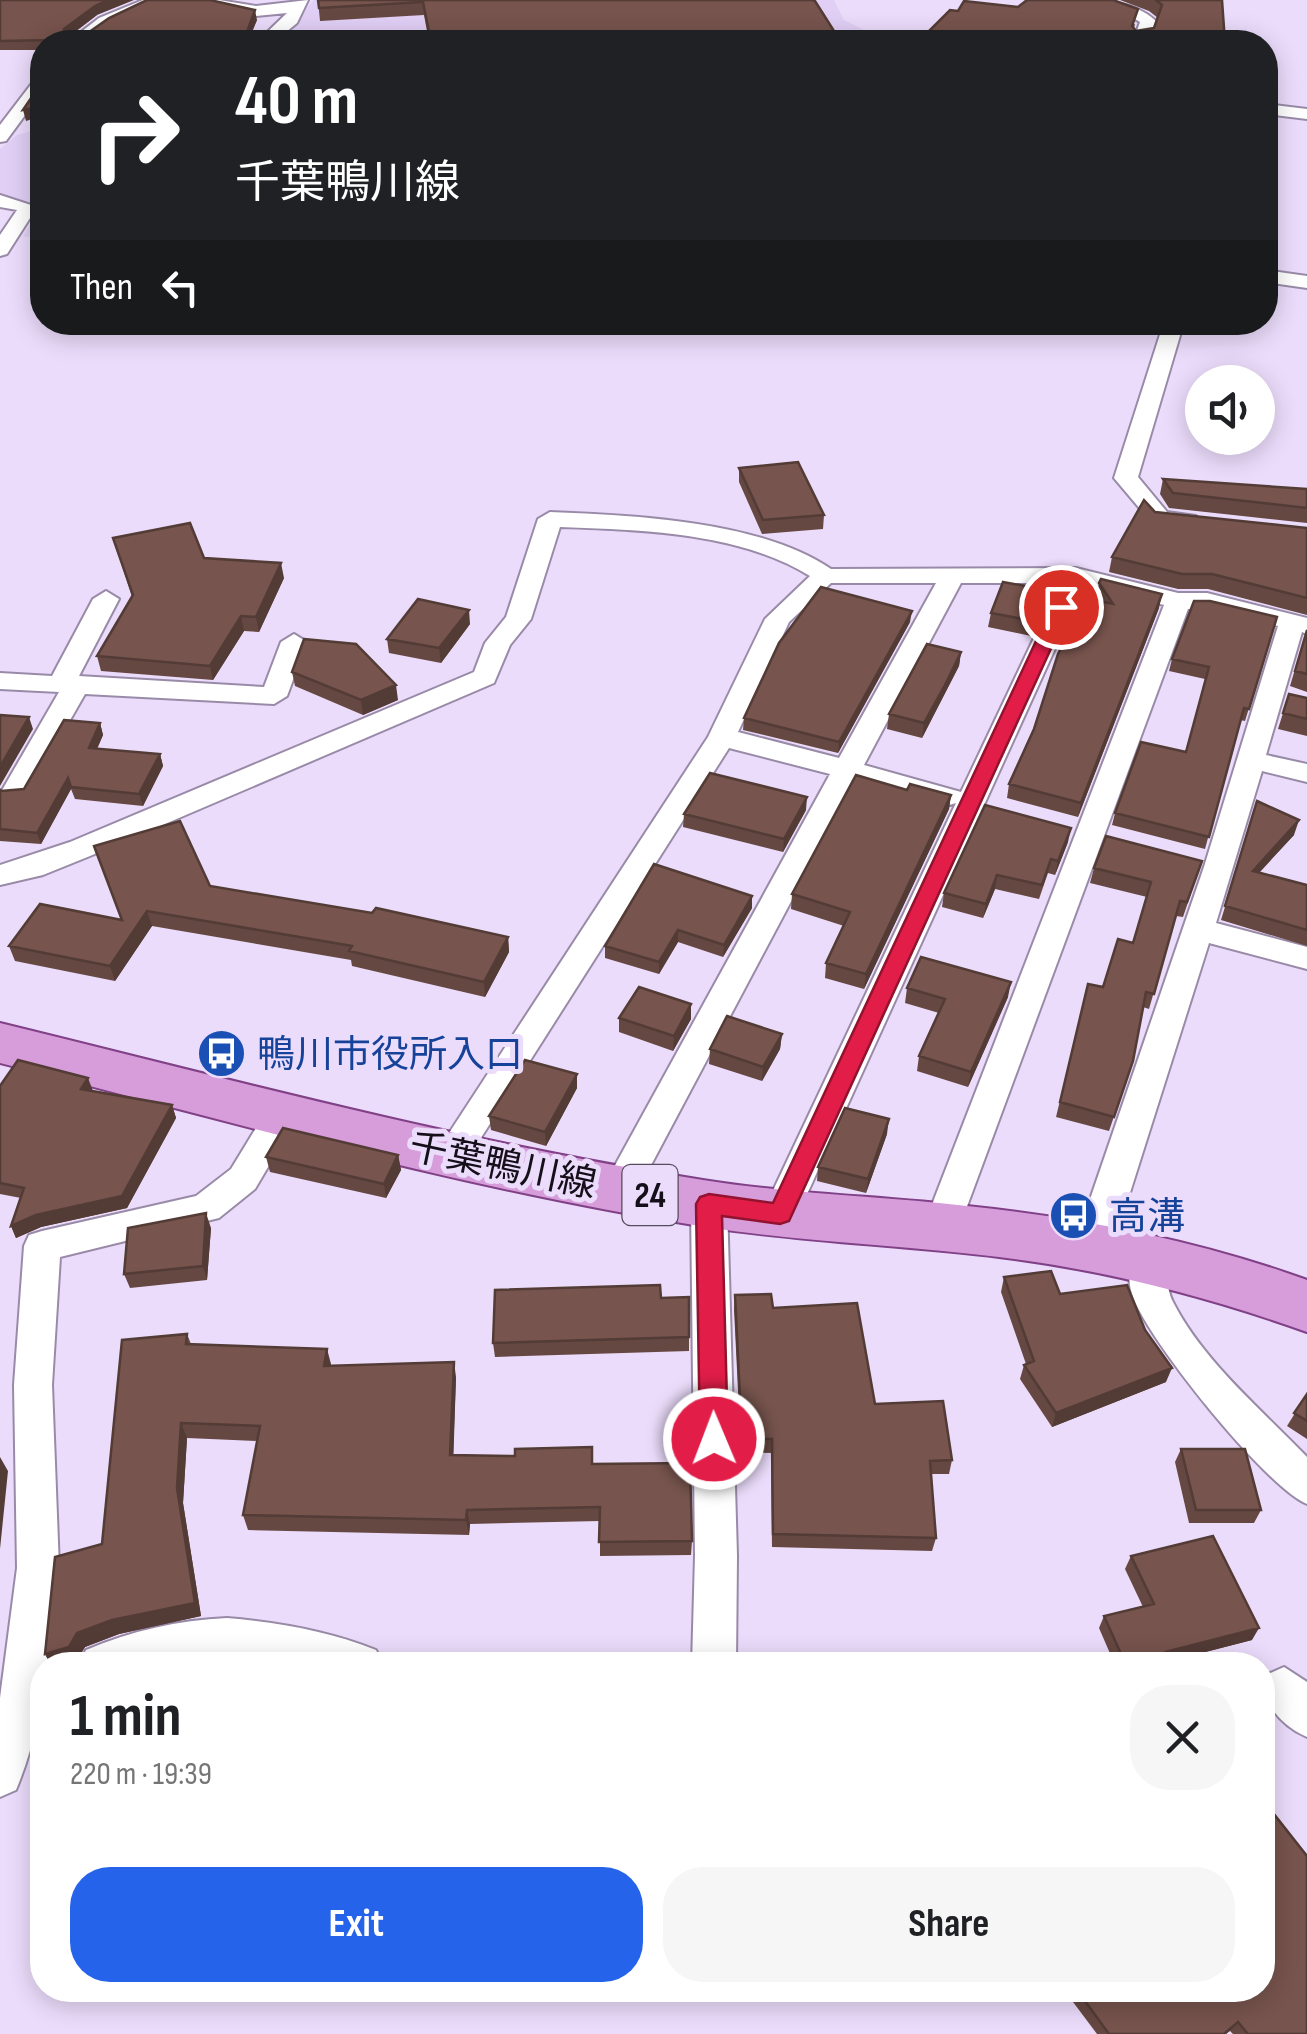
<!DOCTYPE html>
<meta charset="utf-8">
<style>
body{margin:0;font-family:"Sofia Sans Condensed","Noto Sans JP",sans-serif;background:#f6f6f6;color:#202124;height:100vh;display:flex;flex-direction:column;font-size:38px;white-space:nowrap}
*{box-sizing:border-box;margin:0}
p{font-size:32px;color:#757577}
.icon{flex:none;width:55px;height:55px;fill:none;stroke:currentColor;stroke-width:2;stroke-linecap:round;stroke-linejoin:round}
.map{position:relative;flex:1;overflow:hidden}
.panel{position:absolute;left:30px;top:1652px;width:1245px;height:350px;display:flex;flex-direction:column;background:#fff;border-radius:40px;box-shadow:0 5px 25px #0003}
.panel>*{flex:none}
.hud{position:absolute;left:30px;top:30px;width:1248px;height:305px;border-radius:40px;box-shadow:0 5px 25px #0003;background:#202124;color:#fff;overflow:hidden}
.fabs{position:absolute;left:1185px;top:365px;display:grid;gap:20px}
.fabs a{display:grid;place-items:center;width:90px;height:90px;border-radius:50%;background:#fff;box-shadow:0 5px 25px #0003;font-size:50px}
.pin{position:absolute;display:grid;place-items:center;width:85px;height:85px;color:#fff;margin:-42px;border:5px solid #fff;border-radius:50%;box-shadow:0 2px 10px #0007}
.me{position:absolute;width:110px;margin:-55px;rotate:359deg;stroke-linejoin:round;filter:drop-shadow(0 0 8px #0008)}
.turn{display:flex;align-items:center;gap:35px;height:210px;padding:0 40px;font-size:45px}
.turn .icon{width:130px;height:130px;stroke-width:2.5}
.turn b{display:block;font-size:70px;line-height:85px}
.then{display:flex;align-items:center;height:95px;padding:0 40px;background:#0003;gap:20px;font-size:38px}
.round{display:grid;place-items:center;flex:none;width:105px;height:105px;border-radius:40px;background:#f6f6f6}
.overview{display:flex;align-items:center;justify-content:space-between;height:170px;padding:0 40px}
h1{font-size:60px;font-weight:700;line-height:75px}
.primary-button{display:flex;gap:20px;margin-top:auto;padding:20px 40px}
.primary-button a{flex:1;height:115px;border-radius:40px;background:#2563eb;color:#fff;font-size:40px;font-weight:700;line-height:115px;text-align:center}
.primary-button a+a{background:#f6f6f6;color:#202124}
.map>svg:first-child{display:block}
</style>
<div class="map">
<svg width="1307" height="2034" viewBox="0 0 1307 2034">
<rect width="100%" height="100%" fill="#ebdcfb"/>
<path fill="#e1cff5" d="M 314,0 L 834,0 L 844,20 L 889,42 L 275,42 Z
M 42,128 L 42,237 L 23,237 L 41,205 L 0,197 L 0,149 L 17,135 Z"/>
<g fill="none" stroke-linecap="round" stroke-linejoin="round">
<defs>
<path id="minor" d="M 143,0 L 163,0 L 109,24 L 85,42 L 68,42 L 99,18 Z
M 187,0 L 219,0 L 256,6 L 308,0 L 297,23 L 274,42 L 257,42 L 287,13 L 256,16 Z
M 1072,0 C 1101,0 1133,0 1156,21 L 1148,42 L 1133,42 L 1140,22 L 1128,15 Z
M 42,76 L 42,92 L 6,141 L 0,142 L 0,125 L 36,78 Z
M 1265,104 L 1307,109 L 1307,119 L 1265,114 Z
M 0,195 L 37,207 L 7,254 L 0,256 L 0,235 L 17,210 L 0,207 Z
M 1265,270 L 1307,276 L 1307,288 L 1265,282 Z
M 1164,322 L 1184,322 L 1138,477 L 1167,512 L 1196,516 L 1200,521 L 1188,528 L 1152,523 L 1114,478 Z
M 550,512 C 632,515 762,521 831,569 L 1076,568 L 1178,593 L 1207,593 L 1307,618 L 1307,634 L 1302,632 L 1266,755 L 1307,764 L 1307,782 L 1262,771 L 1216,923 L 1307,947 L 1307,969 L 1209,943 L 1109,1259 L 1096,1263 L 1083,1259 L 1078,1248 L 1084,1217 L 1204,867 L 1278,626 L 1207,609 L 1188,609 L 959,1228 L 954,1238 L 941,1243 L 928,1238 L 923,1228 L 1164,605 L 1084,585 L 798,1214 L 793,1224 L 780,1229 L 767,1224 L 762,1214 L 956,803 L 949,805 L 855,781 L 633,1199 L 620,1203 L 607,1199 L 602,1189 L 830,774 L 729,748 L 463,1166 L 451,1170 L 439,1166 L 434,1156 L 708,737 L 765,619 L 810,576 C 739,532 640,530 560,527 L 531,619 L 510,645 L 494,683 L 90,856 L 43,875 L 0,885 L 0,865 L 70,842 L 474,672 L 485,643 L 506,617 L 538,519 ZM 831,583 L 936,583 L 839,758 L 738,732 L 789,622 ZM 961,583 L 1060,583 L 961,792 L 864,765 Z
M 106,591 L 119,599 L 79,676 L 264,687 L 281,642 L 294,634 L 307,642 L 287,696 L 274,704 L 85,694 L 25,799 L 5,799 L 1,792 L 59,692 L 0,689 L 0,673 L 52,676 L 93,599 Z
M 282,1101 L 294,1105 L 299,1114 L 294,1123 L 255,1189 L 219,1218 L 60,1257 L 52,1385 L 59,1568 L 49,1665 L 42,1665 C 42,1709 33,1749 16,1790 L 0,1797 L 0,1698 L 17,1568 L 14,1385 L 24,1246 L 29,1235 L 42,1231 L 196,1196 L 231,1169 L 270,1105 Z
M 709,1190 L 722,1194 L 727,1204 L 737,1556 L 736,1665 L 692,1665 L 695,1556 L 691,1204 L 696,1194 Z
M 1149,1245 L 1162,1249 C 1170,1266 1164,1285 1173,1302 C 1203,1361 1262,1410 1307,1457 L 1307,1504 C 1267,1488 1145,1337 1132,1294 C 1127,1278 1129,1263 1136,1249 Z
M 227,1618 C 277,1622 329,1631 376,1650 L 383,1665 L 271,1665 L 227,1660 L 79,1665 L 86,1650 C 131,1631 178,1620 227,1618 Z
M 1284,1667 L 1307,1682 L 1307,1737 C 1286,1728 1271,1712 1262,1690 L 1268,1674 Z"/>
<path id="primary" d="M 0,1023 C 233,1080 466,1143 703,1180 C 790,1194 879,1196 967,1206 C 1083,1218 1197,1240 1307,1280 L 1307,1332 C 1206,1296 1106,1270 999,1257 C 902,1245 803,1242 706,1227 C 467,1190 234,1122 0,1063 Z"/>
</defs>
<use href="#minor" stroke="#998ba8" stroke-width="4"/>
<use href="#primary" stroke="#804187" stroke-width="4"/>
<use href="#minor" fill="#fff" fill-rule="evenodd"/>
<use href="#primary" fill="#d69dda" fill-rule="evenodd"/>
</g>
<path fill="#664842" d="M 0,0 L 97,15 L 71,35 L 85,35 L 257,20 L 247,42 L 42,42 L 42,50 L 0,50 Z
M 318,0 L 812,0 L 841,42 L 429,42 L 424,15 L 320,21 Z
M 1120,0 L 1222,0 L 1225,42 L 918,42 L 1135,24 L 1134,28 L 1136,31 L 1154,28 L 1158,18 L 1149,11 Z
M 739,468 L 824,515 L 823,529 L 762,534 L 739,482 Z
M 1163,479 L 1307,489 L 1307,523 L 1169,508 L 1160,494 Z
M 1155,512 L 1307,528 L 1307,615 L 1208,589 L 1178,589 L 1109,572 L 1112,557 Z
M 113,538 L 204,558 L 284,578 L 259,632 L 244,631 L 213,680 L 101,671 L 97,656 L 132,597 Z
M 1099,583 L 1159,608 L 1078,817 L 1007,798 L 1009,784 L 1034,729 L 1061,647 L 1060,647 L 1062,634 L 1099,601 L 1096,597 Z
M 1048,590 L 1045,605 L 1031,636 L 988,627 L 991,613 Z
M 1277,617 L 1245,721 L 1240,720 L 1205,849 L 1112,825 L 1115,813 L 1186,752 L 1205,679 L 1169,671 L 1172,659 Z
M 910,622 L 838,753 L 743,730 L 744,718 Z
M 470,624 L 441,663 L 389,653 L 387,639 Z
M 1307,629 L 1307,692 L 1290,686 Z
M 961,652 L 959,666 L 922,738 L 887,729 L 889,714 Z
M 292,672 L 398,700 L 363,715 L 295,686 Z
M 1289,694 L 1307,698 L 1307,736 L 1278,729 Z
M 100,723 L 103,735 L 97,749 L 160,754 L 163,766 L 143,806 L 75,799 L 71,789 L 41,844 L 0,841 L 0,789 L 1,791 L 24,789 Z
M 907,790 L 951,795 L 949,809 L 864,989 L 825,978 L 826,963 L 844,926 L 791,909 L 792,894 Z
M 1257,801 L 1294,835 L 1259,872 L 1307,885 L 1307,946 L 1221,920 Z
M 806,810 L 783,852 L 683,827 L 684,814 Z
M 1068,842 L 1055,875 L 1048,873 L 1039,899 L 995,889 L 983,918 L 942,907 L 944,893 Z
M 94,846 L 210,886 L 508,937 L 509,952 L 485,997 L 352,966 L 351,960 L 152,926 L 115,981 L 15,961 L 9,946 L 121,920 Z
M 1202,861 L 1183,917 L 1176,916 L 1149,1009 L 1143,1007 L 1133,1061 L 1109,1131 L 1056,1117 L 1088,984 L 1103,987 L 1133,943 L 1147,897 L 1090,883 L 1094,868 Z
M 752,896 L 752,908 L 723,957 L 678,942 L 659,974 L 605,958 L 605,946 Z
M 907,988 L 1008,997 L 968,1087 L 917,1071 L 919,1056 L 939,1013 L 905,1003 Z
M 691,1004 L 691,1019 L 673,1051 L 619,1032 L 619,1018 Z
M 782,1034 L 780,1049 L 762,1081 L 709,1064 L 710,1049 Z
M 577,1074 L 577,1088 L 546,1146 L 491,1130 L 489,1116 Z
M 0,1086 L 93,1091 L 172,1105 L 176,1118 L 127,1208 L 41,1227 L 16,1238 L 11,1226 L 21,1198 L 0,1194 Z
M 887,1134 L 866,1193 L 817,1181 L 818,1167 Z
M 398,1155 L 401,1170 L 386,1198 L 270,1172 L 266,1157 Z
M 211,1228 L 207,1280 L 130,1288 L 124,1274 Z
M 1004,1277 L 1060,1294 L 1166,1382 L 1052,1427 L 1020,1379 L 1024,1365 L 1026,1364 L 1001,1292 Z
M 735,1295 L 773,1308 L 875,1404 L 952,1460 L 949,1474 L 931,1474 L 936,1538 L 932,1551 L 772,1547 L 771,1453 L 741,1452 L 734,1309 Z
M 689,1297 L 689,1351 L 495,1357 L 493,1343 Z
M 187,1334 L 191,1344 L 331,1364 L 331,1366 L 456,1377 L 453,1455 L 593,1464 L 692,1541 L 691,1555 L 600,1556 L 600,1521 L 470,1524 L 469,1535 L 248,1530 L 243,1515 L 257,1441 L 187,1438 L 183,1503 L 201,1616 L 119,1634 L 85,1647 L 77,1660 L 60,1665 L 51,1665 L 45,1654 L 102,1544 Z
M 1307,1394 L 1307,1439 L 1287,1426 Z
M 1181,1449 L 1261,1510 L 1254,1523 L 1189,1523 L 1175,1462 Z
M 1131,1556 L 1252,1640 L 1170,1661 L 1171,1665 L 1115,1665 L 1099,1628 L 1104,1616 L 1143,1607 L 1125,1569 Z
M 1064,1990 L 1262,1990 L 1307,2034 L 1233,2034 L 1230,2031 L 1226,2034 L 1097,2034 Z"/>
<path fill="#533b36" d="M 108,0 L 134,0 L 97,15 L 64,40 L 64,29 L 95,6 Z
M 255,10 L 257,20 L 248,42 L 223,42 Z
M 42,106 L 42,116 L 26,121 L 23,110 Z
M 281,563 L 284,578 L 259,632 L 256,617 Z
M 1048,590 L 1045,605 L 1031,636 L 1034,621 Z
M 1162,594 L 1159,608 L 1078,817 L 1081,803 Z
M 469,610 L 470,624 L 441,663 L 439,648 Z
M 912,611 L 910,622 L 838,753 L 839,742 Z
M 241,616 L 244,631 L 213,680 L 210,666 Z
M 961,652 L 959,666 L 922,738 L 924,723 Z
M 396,685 L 398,700 L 363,715 L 361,700 Z
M 29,717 L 33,729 L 0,786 L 0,767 Z
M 100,723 L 103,735 L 92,760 L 89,748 Z
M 160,754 L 163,766 L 143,806 L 139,794 Z
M 68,778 L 71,789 L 41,844 L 37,833 Z
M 951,795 L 949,809 L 864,989 L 866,974 Z
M 807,797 L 806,810 L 783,852 L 784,839 Z
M 1299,820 L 1294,835 L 1248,885 L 1253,871 Z
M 1071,828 L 1068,842 L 1055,875 L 1058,861 Z
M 997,875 L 995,889 L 983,918 L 986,904 Z
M 752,896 L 752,908 L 723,957 L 724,945 Z
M 147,911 L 152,926 L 115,981 L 110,966 Z
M 678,930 L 678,942 L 659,974 L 659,962 Z
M 508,937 L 509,952 L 485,997 L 484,982 Z
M 1011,982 L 1008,997 L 968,1087 L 971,1072 Z
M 691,1004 L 691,1019 L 673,1051 L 674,1036 Z
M 782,1034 L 780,1049 L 762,1081 L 763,1067 Z
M 577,1074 L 577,1088 L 546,1146 L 545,1132 Z
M 88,1078 L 93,1091 L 81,1089 Z
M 172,1105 L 176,1118 L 127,1208 L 41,1227 L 16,1238 L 11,1226 Z
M 889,1119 L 887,1134 L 866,1193 L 868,1179 Z
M 398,1155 L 401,1170 L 386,1198 L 384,1184 Z
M 206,1213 L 211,1228 L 207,1280 L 203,1266 Z
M 327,1349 L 331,1364 L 328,1382 L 324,1366 Z
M 454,1362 L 456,1377 L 453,1469 L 450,1455 Z
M 1172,1368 L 1166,1382 L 1052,1427 L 1056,1413 Z
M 181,1423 L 187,1438 L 183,1503 L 201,1616 L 119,1634 L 85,1647 L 77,1660 L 60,1665 L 51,1665 L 45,1654 L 77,1633 L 177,1488 Z
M 0,1457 L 8,1471 L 0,1549 Z
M 467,1510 L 470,1524 L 469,1535 L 466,1520 Z
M 1259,1628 L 1252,1640 L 1159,1664 L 1165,1652 Z"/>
<path fill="#77544d" stroke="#533b36" stroke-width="2.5" d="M 0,0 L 108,0 L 95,6 L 64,29 L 63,35 L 85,35 L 109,18 L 147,0 L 210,0 L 255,10 L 247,32 L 223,42 L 104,42 L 109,39 L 0,41 Z
M 318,0 L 812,0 L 815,1 L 841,42 L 431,42 L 423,2 L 319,8 Z
M 1027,0 L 1113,0 L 1138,9 L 1132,26 L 1136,31 L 1154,28 L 1162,5 L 1156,0 L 1222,0 L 1225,42 L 918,42 L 950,10 L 958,11 L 964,1 L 1018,7 Z
M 42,82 L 42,106 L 23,110 Z
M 798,462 L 824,515 L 763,520 L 739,468 Z
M 1163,479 L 1307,489 L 1307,508 L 1173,493 Z
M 1144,500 L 1155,512 L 1307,528 L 1307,598 L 1212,574 L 1182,574 L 1112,557 Z
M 190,523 L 204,558 L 281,563 L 256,617 L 241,616 L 210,666 L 97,656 L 133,595 L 113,538 Z
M 1101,579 L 1162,594 L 1081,803 L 1009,784 L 1034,729 L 1058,654 L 1068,635 L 1062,634 L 1079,597 L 1113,604 L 1099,583 Z
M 1003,582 L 1048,590 L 1034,621 L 991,613 Z
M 821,587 L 912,611 L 839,742 L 744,718 L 779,643 Z
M 418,599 L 469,610 L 439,648 L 387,639 Z
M 1194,601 L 1210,601 L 1277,617 L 1249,709 L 1244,708 L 1209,837 L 1115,813 L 1141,742 L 1186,752 L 1209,667 L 1172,659 Z
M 1307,630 L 1307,674 L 1295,671 Z
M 304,639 L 356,644 L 396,685 L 361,700 L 292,672 Z
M 927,644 L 961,652 L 945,685 L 924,723 L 889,714 Z
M 1289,694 L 1307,698 L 1307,719 L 1283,713 Z
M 0,715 L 29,717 L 0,767 Z
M 64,720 L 100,723 L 89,748 L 160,754 L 139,794 L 71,787 L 68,778 L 37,833 L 0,829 L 0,789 L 1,791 L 24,789 Z
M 710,773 L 807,797 L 784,839 L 684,814 Z
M 856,775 L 907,790 L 910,784 L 951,795 L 866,974 L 826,963 L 850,912 L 792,894 Z
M 1257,801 L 1299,820 L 1253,871 L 1307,885 L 1307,930 L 1225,906 Z
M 985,805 L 1071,828 L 1058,861 L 1051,859 L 1042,885 L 997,875 L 986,904 L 944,893 Z
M 180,821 L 210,886 L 372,913 L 376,908 L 508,937 L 484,982 L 349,951 L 352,946 L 147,911 L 110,966 L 9,946 L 40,904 L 122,920 L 94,846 Z
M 1106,836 L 1202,861 L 1187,902 L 1180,901 L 1154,994 L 1146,992 L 1133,1061 L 1114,1117 L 1060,1102 L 1088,984 L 1103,987 L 1118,939 L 1133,943 L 1151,882 L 1094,868 Z
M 654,864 L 752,896 L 724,945 L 678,930 L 659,962 L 605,946 Z
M 921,957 L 1011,982 L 971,1072 L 919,1056 L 945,999 L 907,988 Z
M 639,987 L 691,1004 L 674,1036 L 619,1018 Z
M 727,1016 L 782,1034 L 763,1067 L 710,1049 Z
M 18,1060 L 88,1078 L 81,1089 L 172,1105 L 122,1196 L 36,1215 L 11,1226 L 24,1188 L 0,1183 L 0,1086 Z
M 525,1060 L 577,1074 L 545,1132 L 489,1116 Z
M 845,1108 L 889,1119 L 868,1179 L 818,1167 Z
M 283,1128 L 398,1155 L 384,1184 L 266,1157 Z
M 206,1213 L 203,1266 L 124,1274 L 128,1228 Z
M 1051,1271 L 1060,1294 L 1127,1285 L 1145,1330 L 1172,1368 L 1056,1413 L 1024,1365 L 1034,1361 L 1004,1277 Z
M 660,1285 L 661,1298 L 689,1297 L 689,1337 L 493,1343 L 495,1290 Z
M 771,1294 L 773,1308 L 857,1303 L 875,1404 L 943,1401 L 952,1460 L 930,1461 L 936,1538 L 773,1534 L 772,1439 L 742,1439 L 735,1295 Z
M 187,1334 L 186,1344 L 327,1349 L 324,1366 L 454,1362 L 450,1455 L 515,1456 L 515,1449 L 592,1447 L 592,1464 L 690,1463 L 692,1541 L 599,1542 L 600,1507 L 467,1510 L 466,1520 L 243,1515 L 260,1426 L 181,1423 L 177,1488 L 195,1603 L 112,1620 L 77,1633 L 69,1647 L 45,1654 L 55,1557 L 102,1544 L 122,1340 Z
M 1307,1394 L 1307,1421 L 1294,1413 Z
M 1181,1449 L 1245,1449 L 1261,1510 L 1196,1510 Z
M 1213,1536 L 1259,1628 L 1165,1652 L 1171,1664 L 1126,1665 L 1104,1616 L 1154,1604 L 1131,1556 Z
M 1262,1799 L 1307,1856 L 1307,2034 L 1248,2034 L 1238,2022 L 1224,2034 L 1109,2034 L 1077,1990 L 1262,1990 Z"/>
<path fill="#e11d48" stroke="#92132f" stroke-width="2.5" d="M 1061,602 L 1070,607 L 789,1221 L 780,1224 L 722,1216 L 728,1439 L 724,1448 L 714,1451 L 704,1448 L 700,1439 L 696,1204 L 700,1197 L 709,1194 L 773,1203 L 1052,607 Z"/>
<defs>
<symbol id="bus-disc" viewBox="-11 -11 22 22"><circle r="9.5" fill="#1a4fb4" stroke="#ebdcfb"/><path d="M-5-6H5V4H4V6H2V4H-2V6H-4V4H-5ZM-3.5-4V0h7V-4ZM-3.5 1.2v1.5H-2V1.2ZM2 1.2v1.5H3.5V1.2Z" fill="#fff"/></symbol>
</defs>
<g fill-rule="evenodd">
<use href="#bus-disc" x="194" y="1026" width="55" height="55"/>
<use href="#bus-disc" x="1046" y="1188" width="55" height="55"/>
</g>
<g text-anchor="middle" stroke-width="10" stroke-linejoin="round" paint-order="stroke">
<rect fill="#ebdcfb" stroke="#554c5e" stroke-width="2.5" x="622.5" y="1165" width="55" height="60" rx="8"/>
<g font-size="35" font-weight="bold" fill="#150f1a">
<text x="650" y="1207">24</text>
</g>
<g font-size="38" fill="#164399" stroke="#ebdcfb" text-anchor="start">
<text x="257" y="1067">鴨川市役所入口</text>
<text x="1109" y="1229">高溝</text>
</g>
<g font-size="38" fill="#150f1a" stroke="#ebdcfb">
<text transform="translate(503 1165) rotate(12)" y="13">千葉鴨川線</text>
</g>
</g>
</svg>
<div class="fabs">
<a><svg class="icon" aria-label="sound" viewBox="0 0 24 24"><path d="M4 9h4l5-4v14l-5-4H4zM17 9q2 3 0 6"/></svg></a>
</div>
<div class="pin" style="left:1061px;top:607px;background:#d93025"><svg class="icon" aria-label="arrive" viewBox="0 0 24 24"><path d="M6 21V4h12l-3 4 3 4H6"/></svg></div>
<svg class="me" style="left:714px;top:1439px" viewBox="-20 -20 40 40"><circle r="17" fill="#e11d48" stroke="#fff" stroke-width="3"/><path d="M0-11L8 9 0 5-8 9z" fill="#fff"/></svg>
<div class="hud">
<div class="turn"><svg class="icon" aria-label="right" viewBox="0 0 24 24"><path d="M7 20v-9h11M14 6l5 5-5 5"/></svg><div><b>40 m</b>千葉鴨川線</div></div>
<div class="then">Then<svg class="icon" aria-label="left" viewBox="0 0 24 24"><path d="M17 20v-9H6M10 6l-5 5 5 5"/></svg></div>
</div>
<section class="panel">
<div class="overview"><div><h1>1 min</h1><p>220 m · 19:39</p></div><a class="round"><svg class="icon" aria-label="close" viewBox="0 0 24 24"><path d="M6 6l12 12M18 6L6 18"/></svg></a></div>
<div class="primary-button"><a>Exit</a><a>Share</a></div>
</section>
</div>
